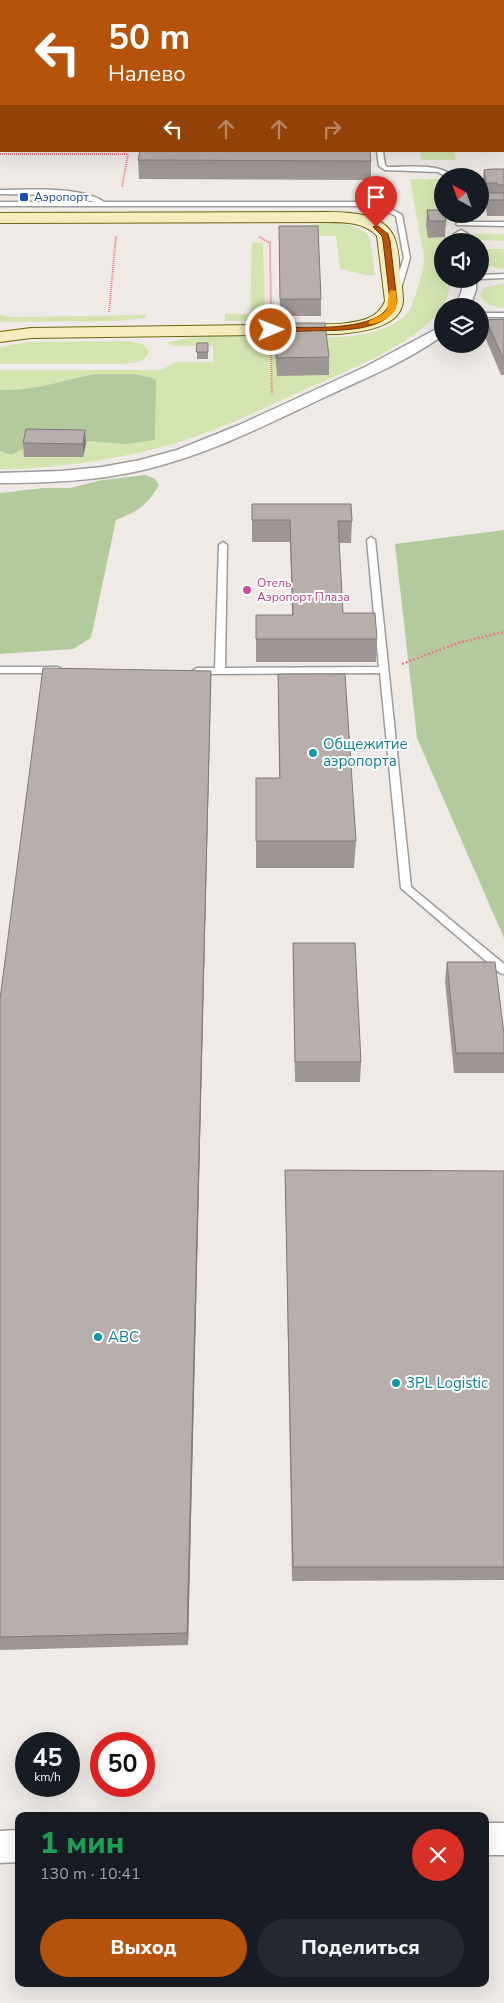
<!DOCTYPE html>
<html lang="ru">
<meta charset="utf-8">
<style>
body{margin:0;font-family:"Nunito Sans",sans-serif;background:#242831;color:#f1f3f6;height:100vh;display:flex;flex-direction:column;font-size:19px;white-space:nowrap}
*{box-sizing:border-box;margin:0}
p{font-size:16px;color:#9ea1a6}
.icon{flex:none;width:28px;height:28px;fill:none;stroke:currentColor;stroke-width:2;stroke-linecap:round;stroke-linejoin:round}
.map{position:relative;flex:1;overflow:hidden}
.drawer{position:absolute;left:15px;top:1812px;width:474px;height:175px;display:flex;flex-direction:column;background:#171b24;border-radius:10px;box-shadow:0 5px 20px #0002}
.drawer>*{flex:none}
.top-card{position:absolute;left:0px;top:0px;width:505px;height:152px;box-shadow:0 5px 20px #0002;background:#b45309;color:#fff;overflow:hidden}
.needle{width:32px;rotate:319deg}
.fabs{position:absolute;left:434px;top:168px;display:grid;gap:10px}
.fabs a{display:grid;place-items:center;width:55px;height:55px;border-radius:50%;background:#171b24;box-shadow:0 5px 20px #0002;font-size:25px}
.speed{position:absolute;left:15px;top:1732px;display:flex;gap:10px;font-size:25px;font-weight:700;text-align:center}
.speed>*{display:grid;place-content:center;width:65px;height:65px;border-radius:50%;background:#171b24;box-shadow:0 5px 20px #0002;line-height:1}
.speed small{font-size:12px;font-weight:400}
.speed .limit{border:8px solid #d22;background:#fff;color:#111}
.pin{position:absolute;display:grid;place-items:center;width:42px;height:42px;color:#fff;margin:-51px -21px;border-radius:50% 50% 50% 0;rotate:-45deg;box-shadow:0 0 5px #0007}
.pin .icon{rotate:45deg}
.me{position:absolute;width:55px;margin:-28px;rotate:89deg;stroke-linejoin:round;filter:drop-shadow(0 0 4px #0008)}
.turn{display:flex;align-items:center;gap:18px;height:105px;padding:0 25px;font-size:22px}
.turn .icon{width:65px;height:65px;stroke-width:2.5}
.turn b{display:block;font-size:35px;line-height:42px}
.lanes{display:flex;align-items:center;height:48px;padding:0 25px;background:#0003;justify-content:center;gap:25px;direction:ltr}
.lanes .off{opacity:.35}
.round{display:grid;place-items:center;flex:none;width:52px;height:52px;border-radius:26px;background:#242831}
.headline{display:flex;align-items:center;justify-content:space-between;height:85px;padding:0 25px}
h1{font-size:30px;font-weight:800;line-height:38px;color:#1e9e55}
.primary-button{display:flex;gap:10px;margin-top:auto;padding:10px 25px}
.primary-button a{flex:1;height:58px;border-radius:30px;background:#b45309;color:#fff;font-size:20px;font-weight:800;line-height:58px;text-align:center}
.primary-button a+a{background:#242831;color:#f1f3f6}
.map>svg:first-child{display:block}
</style>
<div class="map">
<svg width="504" height="2003" viewBox="0 0 504 2003">
<rect width="100%" height="100%" fill="#efeae6"/>
<path fill="#d3e4b1" d="M 420,151 L 454,151 L 456,160 L 421,160 Z
M 410,179 L 439,179 L 442,198 L 442,214 L 446,214 L 448,226 L 443,226 L 428,238 L 450,237 L 450,241 L 442,241 L 442,279 L 451,279 C 449,289 448,299 442,308 C 417,344 346,371 306,389 C 258,411 209,435 158,448 C 107,461 53,469 0,469 L 0,370 L 161,370 L 176,362 L 213,362 L 213,346 L 177,346 L 168,344 L 167,343 C 229,321 351,358 403,318 C 414,309 423,273 424,258 C 424,251 421,242 420,236 C 417,217 413,198 410,179 Z
M 321,223 C 338,223 360,223 370,238 L 375,275 L 366,275 L 340,269 L 336,236 L 316,236 L 305,226 Z
M 470,234 L 504,234 L 504,241 L 478,240 Z
M 252,242 L 263,243 L 265,321 L 225,321 L 225,314 L 250,314 Z
M 484,249 L 504,249 L 504,269 L 496,268 L 480,262 L 480,250 Z
M 504,283 L 504,308 C 495,307 484,305 480,295 L 484,288 Z
M 0,315 L 13,317 L 146,315 L 146,318 L 117,321 L 6,322 L 0,321 Z
M 130,341 L 144,345 L 149,352 C 145,362 134,363 124,364 L 0,364 L 0,347 L 28,342 Z"/>
<path fill="#b3ca9f" d="M 95,374 L 134,374 L 156,379 L 155,440 L 125,444 L 75,440 L 32,444 L 11,455 L 0,451 L 0,390 C 35,391 61,381 95,374 Z
M 145,475 L 154,478 L 159,485 C 147,506 138,511 116,520 L 91,638 L 73,649 L 0,654 L 0,493 L 43,488 L 70,488 L 102,480 Z
M 504,530 L 504,938 L 417,738 L 395,544 Z"/>
<g fill="none" stroke-linecap="round" stroke-linejoin="round">
<path fill="#aeacaa" fill-rule="evenodd" d="M 0,0 L 14,1 L 1,1 L 1,20 Z
M 77,0 L 117,0 L 77,1 Z"/>
<defs>
<path id="service" d="M 0,38 L 1,38 L 1,42 L 0,42 Z
M 377,151 L 383,151 L 385,165 L 388,167 C 404,167 442,163 451,176 L 445,176 L 438,172 L 385,170 L 379,166 Z
M 0,190 C 28,190 81,186 104,202 L 360,202 L 386,206 L 402,215 L 410,258 L 400,292 L 393,294 L 392,292 L 404,258 L 396,216 L 382,209 L 360,206 L 0,206 L 0,202 L 95,202 L 64,195 L 0,194 Z
M 459,222 L 504,222 L 504,226 L 457,225 L 456,224 Z
M 504,274 L 504,278 L 480,279 L 479,279 L 480,275 Z
M 480,313 L 504,313 L 504,317 L 480,317 Z
M 371,537 L 375,540 L 411,887 L 504,964 L 504,974 L 500,973 L 401,888 L 380,673 L 197,674 L 192,671 L 197,668 L 215,668 L 219,545 L 223,542 L 227,545 L 225,668 L 379,667 L 367,540 Z
M 0,667 L 58,667 L 63,670 L 58,673 L 0,673 Z"/>
<path id="minor" d="M 461,230 L 468,234 L 469,241 L 455,241 L 454,234 Z
M 462,279 L 476,279 L 476,290 L 470,306 L 456,306 L 462,290 Z
M 442,326 L 442,336 C 406,362 365,378 325,397 C 266,425 207,455 143,470 C 96,481 48,483 0,483 L 0,473 L 61,471 L 102,467 L 140,460 L 177,450 L 239,425 L 365,367 Z
M 485,1823 L 504,1823 L 504,1855 L 485,1855 Z
M 19,1830 L 19,1862 L 0,1863 L 0,1831 Z"/>
<path id="secondary" d="M 327,212 C 348,212 382,213 393,235 C 399,246 399,262 400,274 C 401,282 403,292 403,301 C 401,328 360,332 339,334 L 31,338 L 0,342 L 0,332 L 31,328 L 339,324 C 357,322 378,320 385,301 L 377,236 C 365,222 344,222 327,222 L 0,223 L 0,213 Z"/>
</defs>
<use href="#service" stroke="#9c9c9c" stroke-width="3"/>
<use href="#minor" stroke="#9c9c9c" stroke-width="3"/>
<use href="#secondary" stroke="#6c6610" stroke-width="2"/>
<path stroke="#ec7a83" stroke-width="2" stroke-dasharray="1 1" stroke-linecap="butt" d="M 0,154 L 128,154 L 122,187
M 363,186 L 382,186
M 259,237 L 270,243 L 271,310
M 109,312 L 116,236
M 271,349 L 272,395"/>
<path stroke="#ec7a83" stroke-width="2.5" stroke-dasharray="2 2" stroke-linecap="butt" d="M 402,664 L 458,643 L 504,632"/>
<use href="#service" fill="#fff" fill-rule="evenodd"/>
<use href="#minor" fill="#fff" fill-rule="evenodd"/>
<use href="#secondary" fill="#f3edc0" fill-rule="evenodd"/>
</g>
<path fill="#9e9694" d="M 0,100 L 1,100 L 1,151 L 0,151 Z
M 138,160 L 371,161 L 371,180 L 139,179 Z
M 504,169 L 504,216 L 487,216 L 486,209 L 487,200 L 485,200 L 482,186 L 484,170 Z
M 427,210 L 446,221 L 445,237 L 428,238 L 426,226 Z
M 279,226 L 321,299 L 321,316 L 280,316 Z
M 504,319 L 504,375 L 501,375 L 485,337 L 486,320 Z
M 274,323 L 329,357 L 329,375 L 277,376 L 274,341 Z
M 197,343 L 208,343 L 208,359 L 197,359 Z
M 23,443 L 86,443 L 83,457 L 24,457 Z
M 252,504 L 352,521 L 351,543 L 339,543 L 343,613 L 377,639 L 376,662 L 256,662 L 256,615 L 292,615 L 290,542 L 252,542 Z
M 211,671 L 188,1645 L 0,1650 L 0,999 Z
M 278,674 L 356,841 L 354,868 L 256,868 L 256,778 L 279,778 Z
M 293,943 L 361,1062 L 360,1082 L 295,1082 L 293,963 Z
M 447,962 L 504,1034 L 504,1073 L 454,1073 L 445,981 Z
M 285,1170 L 504,1171 L 504,1580 L 292,1581 Z"/>
<path fill="#817a78" d="M 85,430 L 86,443 L 83,457 L 83,444 Z
M 211,671 L 211,685 L 188,1645 L 187,1633 Z"/>
<path fill="#b8afac" stroke="#817a78" d="M 0,100 L 1,100 L 1,130 L 0,130 Z
M 140,151 L 370,151 L 371,161 L 138,160 Z
M 492,169 L 504,169 L 504,185 L 497,185 L 497,183 L 486,183 L 484,170 Z
M 487,193 L 504,193 L 504,200 L 488,200 Z
M 427,210 L 442,210 L 442,214 L 445,214 L 446,221 L 429,221 Z
M 279,226 L 318,226 L 321,299 L 280,299 Z
M 504,319 L 504,358 L 503,358 L 486,320 Z
M 274,323 L 325,323 L 329,357 L 277,358 Z
M 197,343 L 208,343 L 208,352 L 196,352 Z
M 26,429 L 85,430 L 83,444 L 23,443 Z
M 252,504 L 351,504 L 352,521 L 338,521 L 343,613 L 375,613 L 377,639 L 256,639 L 256,615 L 293,615 L 290,520 L 252,520 Z
M 43,668 L 211,671 L 187,1633 L 0,1637 L 0,999 Z
M 278,674 L 345,674 L 356,841 L 256,841 L 256,778 L 280,778 Z
M 293,943 L 355,943 L 361,1062 L 295,1062 Z
M 447,962 L 495,962 L 504,1034 L 504,1053 L 456,1053 Z
M 285,1170 L 504,1171 L 504,1567 L 293,1567 Z"/>
<path fill="#b45309" stroke="#753606" d="M 374,226 L 378,226 L 388,234 L 390,241 L 397,301 C 392,334 333,330 308,331 C 295,331 281,333 268,331 L 268,328 L 271,327 C 297,327 385,334 390,301 L 383,241 L 382,236 L 373,227 Z"/>
<path fill="#f59e0b" d="M 390,290 L 396,291 C 396,296 398,304 396,308 C 393,317 377,325 369,324 L 369,321 C 395,308 384,313 390,290 Z"/>
<rect fill="#1a4fb4" stroke="#fff" stroke-width="2" x="19" y="192" width="10" height="10" rx="2.5"/>
<circle fill="#d1479c" stroke="#fff" stroke-width="2" cx="247" cy="590" r="5"/>
<g fill="#0f9aa8" stroke="#fff" stroke-width="2">
<circle cx="313" cy="753" r="5"/>
<circle cx="98" cy="1337" r="5"/>
<circle cx="396" cy="1383" r="5"/>
</g>
<g text-anchor="middle" stroke-width="4" stroke-linejoin="round" paint-order="stroke">
<g font-size="12" fill="#164399" stroke="#fff" text-anchor="start">
<text x="34" y="201">Аэропорт</text>
</g>
<g font-size="12" fill="#b23c85" stroke="#fff" text-anchor="start">
<text x="257" y="587">Отель<tspan x="257" dy="14">Аэропорт Плаза</tspan></text>
</g>
<g font-size="15" fill="#0d838f" stroke="#fff" text-anchor="start">
<text x="323" y="749">Общежитие<tspan x="323" dy="17">аэропорта</tspan></text>
<text x="108" y="1342">ABC</text>
<text x="406" y="1388">3PL Logistic</text>
</g>
</g>
</svg>
<div class="fabs">
<a><svg class="needle" viewBox="-14 -14 28 28"><path d="M0-13l5 13h-10z" fill="#e53935"/><path d="M0 13l5-13h-10z" fill="#9ea1a6"/></svg></a>
<a><svg class="icon" aria-label="sound" viewBox="0 0 24 24"><path d="M4 9h4l5-4v14l-5-4H4zM17 9q2 3 0 6"/></svg></a>
<a><svg class="icon" aria-label="layers" viewBox="0 0 24 24"><path d="M12 4l9 5-9 5-9-5zM3 14l9 5 9-5"/></svg></a>
</div>
<div class="speed"><div>45<small>km/h</small></div><div class="limit">50</div></div>
<div class="pin" style="left:376px;top:227px;background:#d93025"><svg class="icon" aria-label="arrive" viewBox="0 0 24 24"><path d="M6 21V4h12l-3 4 3 4H6"/></svg></div>
<svg class="me" style="left:271px;top:330px" viewBox="-20 -20 40 40"><circle r="17" fill="#b45309" stroke="#fff" stroke-width="3"/><path d="M0-11L8 9 0 5-8 9z" fill="#fff"/></svg>
<div class="top-card">
<div class="turn"><svg class="icon" aria-label="left" viewBox="0 0 24 24"><path d="M17 20v-9H6M10 6l-5 5 5 5"/></svg><div><b>50 m</b>Налево</div></div>
<div class="lanes"><svg class="icon" aria-label="left" viewBox="0 0 24 24"><path d="M17 20v-9H6M10 6l-5 5 5 5"/></svg><svg class="icon off" aria-label="ahead" viewBox="0 0 24 24"><path d="M12 20V5M6 11l6-6 6 6"/></svg><svg class="icon off" aria-label="ahead" viewBox="0 0 24 24"><path d="M12 20V5M6 11l6-6 6 6"/></svg><svg class="icon off" aria-label="right" viewBox="0 0 24 24"><path d="M7 20v-9h11M14 6l5 5-5 5"/></svg></div>
</div>
<section class="drawer">
<div class="headline"><div><h1>1 мин</h1><p>130 m · 10:41</p></div><a class="round" style="background:#d93025;color:#fff"><svg class="icon" aria-label="close" viewBox="0 0 24 24"><path d="M6 6l12 12M18 6L6 18"/></svg></a></div>
<div class="primary-button"><a>Выход</a><a>Поделиться</a></div>
</section>
</div>
